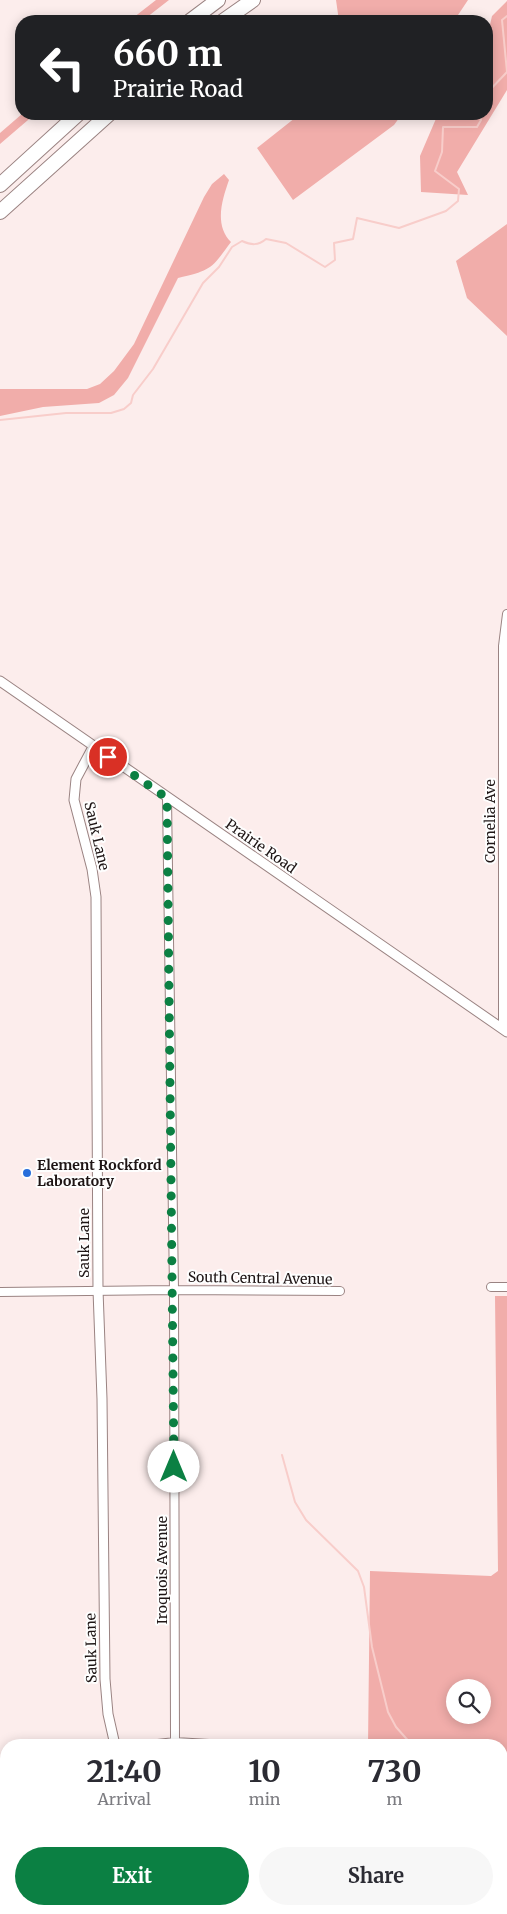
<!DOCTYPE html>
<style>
body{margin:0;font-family:Merriweather,serif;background:#f7f7f7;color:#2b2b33;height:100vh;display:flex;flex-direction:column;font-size:19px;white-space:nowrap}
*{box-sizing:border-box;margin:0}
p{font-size:16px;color:#7c7c81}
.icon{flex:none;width:28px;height:28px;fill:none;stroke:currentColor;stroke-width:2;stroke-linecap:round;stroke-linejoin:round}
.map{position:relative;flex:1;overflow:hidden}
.details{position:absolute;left:0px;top:1739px;width:508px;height:176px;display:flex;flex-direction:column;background:#fff;border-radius:20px 20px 0 0;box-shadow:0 2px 12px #0003}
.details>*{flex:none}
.guide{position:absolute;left:15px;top:15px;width:478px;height:105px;border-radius:20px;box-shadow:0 2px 12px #0003;background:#202124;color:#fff;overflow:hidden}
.controls{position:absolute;left:446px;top:1679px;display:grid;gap:10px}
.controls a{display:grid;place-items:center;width:45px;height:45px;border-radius:50%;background:#fff;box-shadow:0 2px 12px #0003;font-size:25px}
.pin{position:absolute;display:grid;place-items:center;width:42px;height:42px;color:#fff;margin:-21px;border:2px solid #fff;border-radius:50%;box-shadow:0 1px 5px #0007}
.me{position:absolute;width:55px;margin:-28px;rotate:0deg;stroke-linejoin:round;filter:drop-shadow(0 0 4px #0008)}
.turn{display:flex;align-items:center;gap:18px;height:105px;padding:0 15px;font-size:22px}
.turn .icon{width:65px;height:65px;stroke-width:2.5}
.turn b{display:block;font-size:35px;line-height:42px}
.eta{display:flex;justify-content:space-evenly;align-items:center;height:85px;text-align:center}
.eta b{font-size:30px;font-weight:700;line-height:35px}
.cta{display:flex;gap:10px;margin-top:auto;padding:10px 15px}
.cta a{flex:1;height:58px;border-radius:30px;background:#0b8043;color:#fff;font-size:20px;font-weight:700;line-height:58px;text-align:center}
.cta a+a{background:#f7f7f7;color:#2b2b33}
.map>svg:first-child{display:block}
</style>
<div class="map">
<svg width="507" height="1914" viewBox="0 0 507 1914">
<rect width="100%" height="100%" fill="#fcedec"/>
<path fill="#f1adaa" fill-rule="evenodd" d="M 156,0 L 169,0 L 142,21 L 129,21 Z
M 336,0 L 468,0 L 454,21 L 339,21 Z
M 507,1 L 507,90 L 457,172 L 468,195 L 421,192 L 420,156 L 438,114 L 486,114 L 486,42 L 492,16 Z
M 22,114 L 35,114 L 0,144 L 0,133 Z
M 300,114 L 402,114 L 394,125 L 293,200 L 257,148 Z
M 224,174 L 229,180 C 222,200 214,225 231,242 C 211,269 212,270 178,278 L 128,378 L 114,395 L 99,403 L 43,407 L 0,416 L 0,389 L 87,389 L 100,384 L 114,371 L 134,344 L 204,197 L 212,184 Z
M 507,224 L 507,336 L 467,298 L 456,261 Z
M 495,1296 L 507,1296 L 507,1840 L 501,1840 L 501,1745 L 368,1745 L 370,1571 L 491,1576 L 498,1571 ZM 455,1688 L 482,1688 L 482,1715 L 455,1715 Z"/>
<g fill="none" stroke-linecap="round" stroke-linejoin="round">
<path stroke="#f8cdca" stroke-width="2" d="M 486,94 L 507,72 L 502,20 L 507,16
M 0,420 L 66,413 L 111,413 L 124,409 L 131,403 L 133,395 L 153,369 L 203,283 L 219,267 L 232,247 L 242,241 C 251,245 258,246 266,239 L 286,243 L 325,267 L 335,260 L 334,243 L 353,239 L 357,218 L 399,228 L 446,211 L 458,201 L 459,189 L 435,171 L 442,152 L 443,127 L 477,127 L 481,120 L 478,114
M 282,1455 L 295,1502 L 306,1520 L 358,1571 L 364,1587 L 372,1647 L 388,1712 L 396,1727 L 412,1745
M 501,1842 L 507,1852"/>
<defs>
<path id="minor" d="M 167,798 L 174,1290 L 175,1742
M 503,1029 L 503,646 L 507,614
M 491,1287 L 507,1287
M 0,1292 L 174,1290 L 340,1291
M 149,1745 L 175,1742 L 226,1745
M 142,1909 L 143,1914
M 364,1909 L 364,1914"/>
<path id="tertiary" d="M 0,681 L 507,1032
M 93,747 L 76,779 L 74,800 L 92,869 L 96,897 L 98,1290 L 102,1399 L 105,1679 L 108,1714 L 115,1745"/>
<path id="primary" d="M 501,1872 L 507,1872
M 0,1880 L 6,1879"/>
<path id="motorway" d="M 190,21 L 218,0
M 223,21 L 253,0
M 0,185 L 78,114
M 0,212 L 109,114"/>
</defs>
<use href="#minor" stroke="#9a8382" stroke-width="10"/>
<use href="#tertiary" stroke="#9a8382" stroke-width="11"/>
<use href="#primary" stroke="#9a8382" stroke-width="14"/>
<use href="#motorway" stroke="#9a8382" stroke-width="16"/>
<use href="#minor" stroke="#fff" stroke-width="8"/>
<use href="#tertiary" stroke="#fff" stroke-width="9"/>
<use href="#primary" stroke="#fff" stroke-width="11"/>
<use href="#motorway" stroke="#fff" stroke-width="14"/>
</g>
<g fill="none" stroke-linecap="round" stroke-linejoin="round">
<path stroke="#0b8043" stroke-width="9" stroke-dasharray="0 16.2" d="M 108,757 L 167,798 L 174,1467"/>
</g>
<circle fill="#286edb" stroke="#fefefe" stroke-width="2" cx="27" cy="1173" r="5"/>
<g text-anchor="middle" stroke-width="4" stroke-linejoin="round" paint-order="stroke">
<g font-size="14" fill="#1e1515" stroke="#fefefe">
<text transform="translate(490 821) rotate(-90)" y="5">Cornelia Ave</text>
<text transform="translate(97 836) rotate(77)" y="5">Sauk Lane</text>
<text transform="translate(261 846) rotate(35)" y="5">Prairie Road</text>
<text transform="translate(84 1243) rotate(-90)" y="5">Sauk Lane</text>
<text transform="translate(260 1278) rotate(1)" y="5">South Central Avenue</text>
<text transform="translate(162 1570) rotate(-90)" y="5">Iroquois Avenue</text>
<text transform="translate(91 1648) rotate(-91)" y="5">Sauk Lane</text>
</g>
<g font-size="14" font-weight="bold" fill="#1e1515" stroke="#fefefe" text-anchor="start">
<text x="37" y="1170">Element Rockford<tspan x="37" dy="16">Laboratory</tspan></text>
</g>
</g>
</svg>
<div class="controls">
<a><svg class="icon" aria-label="search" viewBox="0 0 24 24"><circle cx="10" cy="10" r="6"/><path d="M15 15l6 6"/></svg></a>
</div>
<div class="pin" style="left:108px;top:757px;background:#d93025"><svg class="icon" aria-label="arrive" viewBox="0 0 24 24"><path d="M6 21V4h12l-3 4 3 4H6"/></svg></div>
<svg class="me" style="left:174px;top:1467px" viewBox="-20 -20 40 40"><circle r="19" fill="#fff"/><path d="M0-13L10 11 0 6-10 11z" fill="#0b8043"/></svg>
<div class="guide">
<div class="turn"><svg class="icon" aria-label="left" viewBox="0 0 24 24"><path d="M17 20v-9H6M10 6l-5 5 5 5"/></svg><div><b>660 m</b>Prairie Road</div></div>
</div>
<section class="details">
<div class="eta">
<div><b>21:40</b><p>Arrival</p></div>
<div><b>10</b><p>min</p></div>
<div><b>730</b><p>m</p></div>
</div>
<div class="cta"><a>Exit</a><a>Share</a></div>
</section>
</div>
